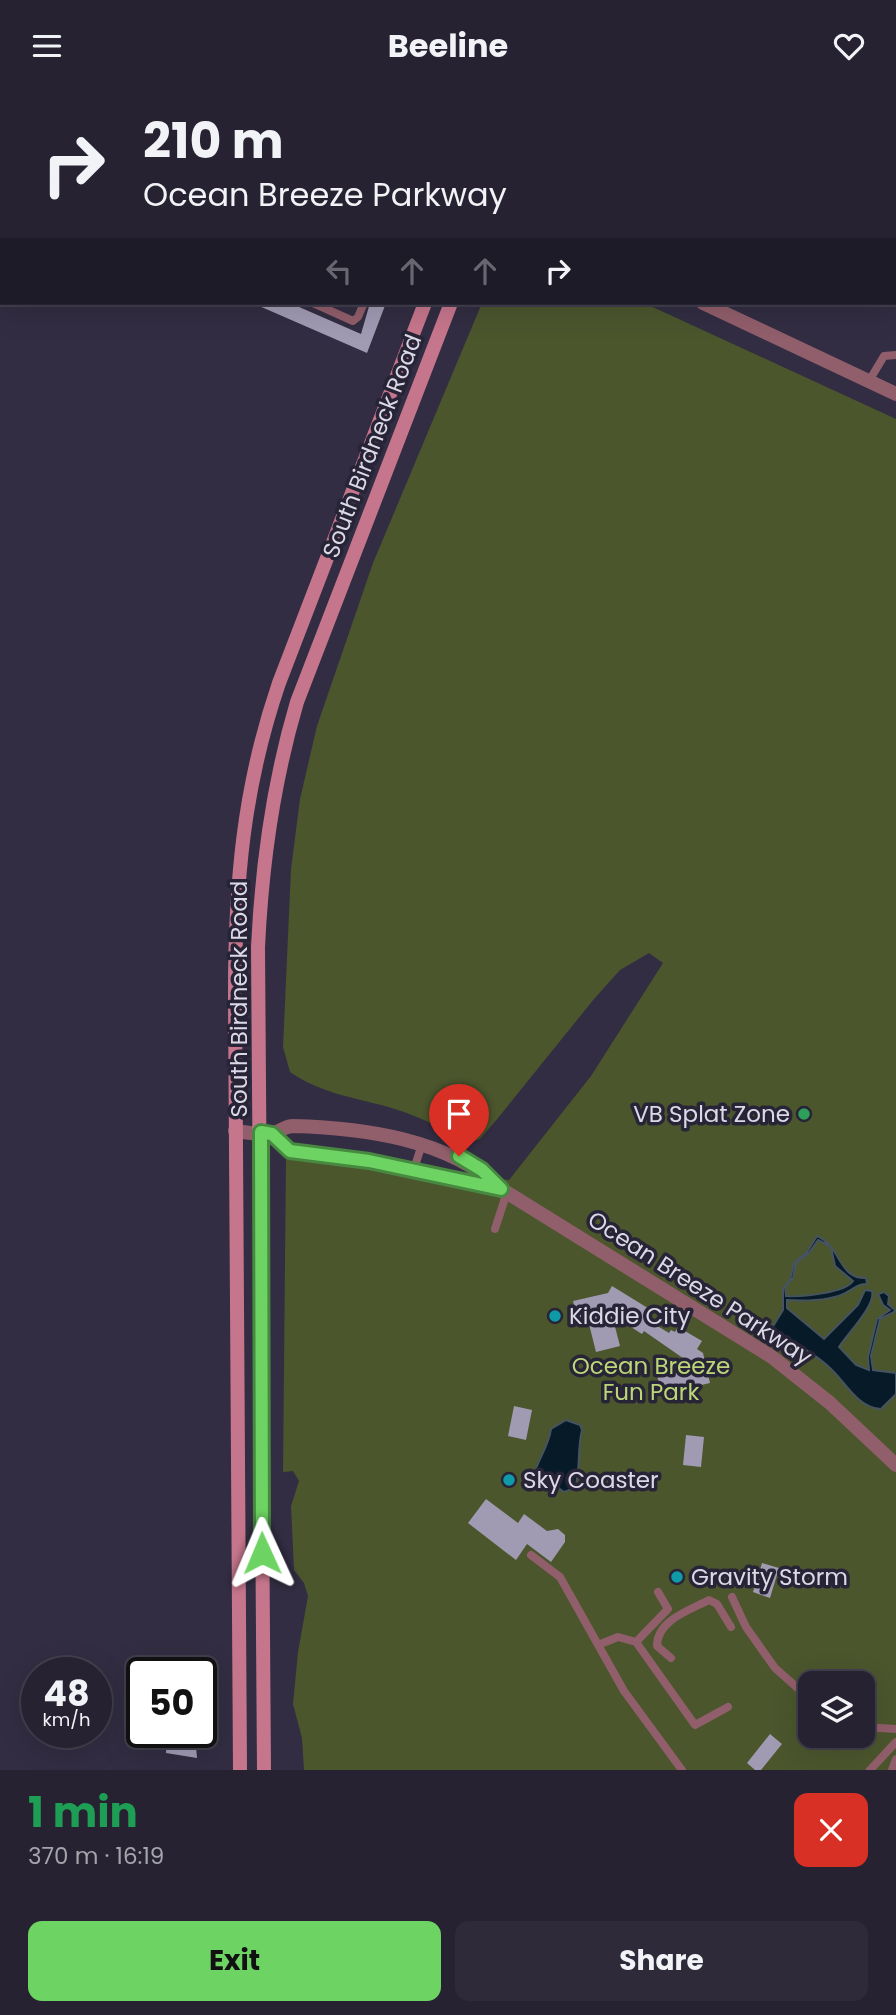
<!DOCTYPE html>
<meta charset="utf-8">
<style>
body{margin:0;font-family:Poppins,sans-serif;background:#2e2a3a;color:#f1f3f6;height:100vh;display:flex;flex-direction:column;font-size:26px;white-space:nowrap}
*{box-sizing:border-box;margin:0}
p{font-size:23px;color:#a4a4ac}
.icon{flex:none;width:38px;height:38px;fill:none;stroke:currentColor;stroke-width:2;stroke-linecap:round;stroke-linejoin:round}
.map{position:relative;height:1679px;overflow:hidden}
.drawer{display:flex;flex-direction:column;background:#262232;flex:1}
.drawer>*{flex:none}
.guide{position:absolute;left:0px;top:0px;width:896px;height:214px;box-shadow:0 7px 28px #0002,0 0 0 2px #423f4d;background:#262232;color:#f1f3f6;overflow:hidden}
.fabs{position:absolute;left:798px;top:1580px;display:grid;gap:14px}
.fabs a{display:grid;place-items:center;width:77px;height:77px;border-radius:14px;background:#262232;box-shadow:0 7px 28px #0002,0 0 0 2px #423f4d;font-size:35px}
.speed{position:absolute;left:21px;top:1566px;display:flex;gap:14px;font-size:35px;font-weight:700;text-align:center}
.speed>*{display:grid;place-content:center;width:91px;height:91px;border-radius:50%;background:#262232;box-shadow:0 7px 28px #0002,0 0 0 2px #423f4d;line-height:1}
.speed small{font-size:18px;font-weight:400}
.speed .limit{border:4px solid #111;border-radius:10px;background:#fff;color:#111}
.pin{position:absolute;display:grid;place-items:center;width:60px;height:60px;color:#fff;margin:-72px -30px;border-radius:50% 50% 50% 0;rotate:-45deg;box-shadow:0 0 7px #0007}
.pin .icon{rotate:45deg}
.me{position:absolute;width:77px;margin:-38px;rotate:359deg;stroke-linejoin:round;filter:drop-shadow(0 0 5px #0008)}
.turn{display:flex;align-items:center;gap:24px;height:147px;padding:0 28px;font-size:32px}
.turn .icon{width:91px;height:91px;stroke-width:2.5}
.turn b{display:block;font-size:49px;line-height:60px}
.lanes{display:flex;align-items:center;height:66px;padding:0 28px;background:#0003;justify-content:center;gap:35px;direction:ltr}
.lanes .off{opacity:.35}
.round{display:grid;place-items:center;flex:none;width:74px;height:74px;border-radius:14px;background:#2e2a3a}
.summary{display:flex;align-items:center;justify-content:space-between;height:119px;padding:0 28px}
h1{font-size:42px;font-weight:700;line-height:52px;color:#1e9e55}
.cta{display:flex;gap:14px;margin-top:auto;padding:14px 28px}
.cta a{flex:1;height:80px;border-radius:14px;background:#6dd362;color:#111;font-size:28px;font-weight:700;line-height:80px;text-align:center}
.cta a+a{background:#2e2a3a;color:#f1f3f6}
header{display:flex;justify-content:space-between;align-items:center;height:91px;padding:0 28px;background:#262232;font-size:32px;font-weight:700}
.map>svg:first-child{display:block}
</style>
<header><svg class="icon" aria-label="menu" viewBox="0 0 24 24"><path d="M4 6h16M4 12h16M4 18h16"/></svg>Beeline<svg class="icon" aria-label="heart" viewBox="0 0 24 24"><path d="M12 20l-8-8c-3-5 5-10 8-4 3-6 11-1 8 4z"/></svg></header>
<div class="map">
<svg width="896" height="1679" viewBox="0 0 896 1679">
<rect width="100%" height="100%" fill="#322d42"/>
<path fill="#4b562d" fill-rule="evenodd" d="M 482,212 L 644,212 L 896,328 L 896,1679 L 304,1679 L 302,1647 L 293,1613 L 298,1561 L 308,1505 L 304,1492 L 294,1479 L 291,1415 L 299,1390 L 293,1380 L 283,1381 L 286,1066 L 509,1089 L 591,985 L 663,872 L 649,862 L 620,879 L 594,908 L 498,1027 L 480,1048 L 468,1052 C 445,1039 423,1027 398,1019 C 360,1007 323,1004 290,981 L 283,956 L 291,778 L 300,708 L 317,635 L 373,472 ZM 810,1592 L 863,1592 L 863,1645 L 810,1645 Z"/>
<path fill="#061a27" stroke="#465360" stroke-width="2" fill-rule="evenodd" d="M 817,1145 C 842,1156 838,1188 866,1187 L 867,1193 C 857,1193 855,1197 847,1201 C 831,1210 804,1210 787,1209 L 787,1217 L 824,1248 L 858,1214 L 865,1199 L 872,1200 C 876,1214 848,1242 839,1256 L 856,1274 L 869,1279 L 868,1266 L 877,1228 L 890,1219 L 883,1214 L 878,1203 L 884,1201 L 889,1205 L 888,1213 L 896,1220 L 880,1228 L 871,1265 L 873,1279 L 896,1282 L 896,1303 L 881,1318 C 858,1317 846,1292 831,1278 C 814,1261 791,1251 772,1237 L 783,1219 L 783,1197 L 790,1189 L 794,1172 L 807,1161 ZM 818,1149 L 831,1156 L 835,1175 L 853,1190 C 845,1202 802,1206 786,1205 L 785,1196 L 793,1187 L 796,1172 L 809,1162 Z
M 566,1329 L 580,1334 L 582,1339 C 577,1358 581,1377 575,1397 L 564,1401 L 535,1380 C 540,1366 549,1353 551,1338 Z"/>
<path fill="#a09bb3" d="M 252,212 L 290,212 L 361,243 L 370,212 L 386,212 L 367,262 Z
M 612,1195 L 651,1219 L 649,1230 L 669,1242 L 671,1239 L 675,1241 L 678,1236 L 702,1250 L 697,1258 L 703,1262 L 710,1292 L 662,1303 L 656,1281 L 690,1272 L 644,1240 L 642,1243 L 612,1224 L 620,1255 L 596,1261 L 589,1233 L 579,1235 L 573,1210 L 608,1202 Z
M 514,1315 L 532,1319 L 526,1349 L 508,1345 Z
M 686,1344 L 704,1346 L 701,1376 L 683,1374 Z
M 486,1408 L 518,1432 L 524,1423 L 547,1440 L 558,1438 L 565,1444 L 565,1451 L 551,1471 L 527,1453 L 516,1469 L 468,1432 Z
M 762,1472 L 779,1477 L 770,1507 L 753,1501 Z
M 167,1643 L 195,1644 L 197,1667 L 166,1662 Z
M 770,1643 L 782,1653 L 761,1679 L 755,1679 L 747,1672 Z"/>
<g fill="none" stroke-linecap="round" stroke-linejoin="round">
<path stroke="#915e6b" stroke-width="8" d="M 255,2 L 256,0
M 326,2 L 327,0
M 313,212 L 353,230 L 358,226 L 364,212
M 869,290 L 884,265 L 896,264
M 413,1081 L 422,1053
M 495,1138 L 507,1101
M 531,1464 L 560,1486 L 624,1600 L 682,1679
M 732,1506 L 746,1536 L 775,1577 L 810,1608
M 636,1551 L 695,1634 L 728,1616
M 598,1554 L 618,1546 L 636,1551 L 668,1518 L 658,1501
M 671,1567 L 657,1555 C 657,1529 690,1519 709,1509 L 717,1513 L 731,1536
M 863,1636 L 896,1638
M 870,1679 L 896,1651
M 892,1679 L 896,1668"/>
<path stroke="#915e6b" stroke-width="14" d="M 703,212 L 896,303
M 235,1040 C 246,1041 262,1045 273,1042 C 280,1041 285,1035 293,1035 C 364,1037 448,1048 501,1098 L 772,1266 L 830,1312 L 896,1374
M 272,1043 L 290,1060 L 369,1070 L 501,1098"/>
<path stroke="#915e6b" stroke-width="14" d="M 242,0 L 246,2"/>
<path stroke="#c6768c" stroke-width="14" d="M 503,2 L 504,0
M 533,2 L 533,0
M 240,1679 L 235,903 C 235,793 243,697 279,592 L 425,212
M 264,1679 L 258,856 C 262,771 273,692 297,611 L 451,212"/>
</g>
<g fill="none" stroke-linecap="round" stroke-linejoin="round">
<defs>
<path id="route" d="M 262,1462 L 261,1041 L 272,1043 L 290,1060 L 369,1070 L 501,1098 L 482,1079 L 459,1065"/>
</defs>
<use href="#route" stroke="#478940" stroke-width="18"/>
<use href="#route" stroke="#6dd362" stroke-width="12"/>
</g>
<circle fill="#2e9e5b" stroke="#282437" stroke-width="2.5" cx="804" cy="1023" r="7"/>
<g fill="#0f9aa8" stroke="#282437" stroke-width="2.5">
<circle cx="555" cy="1225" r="7"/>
<circle cx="509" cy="1389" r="7"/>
<circle cx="677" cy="1486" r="7"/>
</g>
<g text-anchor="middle" stroke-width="7" stroke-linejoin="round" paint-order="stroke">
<g font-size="23" fill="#dcd9e6" stroke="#282437">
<text transform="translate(372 355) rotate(-69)" y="8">South Birdneck Road</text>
<text transform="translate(239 908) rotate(-90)" y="8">South Birdneck Road</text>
<text transform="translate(700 1197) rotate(33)" y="8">Ocean Breeze Parkway</text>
</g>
<g font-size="23" fill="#dcd9e6" stroke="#282437" text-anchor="start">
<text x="790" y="1031" text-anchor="end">VB Splat Zone</text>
<text x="569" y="1233">Kiddie City</text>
<text x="523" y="1397">Sky Coaster</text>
<text x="691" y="1494">Gravity Storm</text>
</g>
<g font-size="23" fill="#bcd577" stroke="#282437">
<text x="651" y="1283">Ocean Breeze<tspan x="651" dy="26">Fun Park</tspan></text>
</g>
</g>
</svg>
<div class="fabs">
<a><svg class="icon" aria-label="layers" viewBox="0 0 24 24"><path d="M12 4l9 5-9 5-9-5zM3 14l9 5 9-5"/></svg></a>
</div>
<div class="speed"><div>48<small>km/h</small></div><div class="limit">50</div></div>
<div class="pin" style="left:459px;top:1065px;background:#d93025"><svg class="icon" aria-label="arrive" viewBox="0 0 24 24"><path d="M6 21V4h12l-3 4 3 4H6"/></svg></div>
<svg class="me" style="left:262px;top:1462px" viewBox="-20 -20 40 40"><path d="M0-17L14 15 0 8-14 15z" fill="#6dd362" stroke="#fff" stroke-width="4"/></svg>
<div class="guide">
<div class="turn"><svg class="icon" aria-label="right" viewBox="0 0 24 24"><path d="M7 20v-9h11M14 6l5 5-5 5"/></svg><div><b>210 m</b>Ocean Breeze Parkway</div></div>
<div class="lanes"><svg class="icon off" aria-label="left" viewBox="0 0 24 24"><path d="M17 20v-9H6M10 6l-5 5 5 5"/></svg><svg class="icon off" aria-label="ahead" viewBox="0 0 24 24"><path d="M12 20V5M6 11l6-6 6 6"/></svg><svg class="icon off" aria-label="ahead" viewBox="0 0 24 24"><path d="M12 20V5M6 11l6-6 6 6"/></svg><svg class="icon" aria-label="right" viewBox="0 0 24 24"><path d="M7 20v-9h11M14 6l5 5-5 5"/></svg></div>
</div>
</div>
<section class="drawer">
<div class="summary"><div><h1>1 min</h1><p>370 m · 16:19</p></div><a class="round" style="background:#d93025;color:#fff"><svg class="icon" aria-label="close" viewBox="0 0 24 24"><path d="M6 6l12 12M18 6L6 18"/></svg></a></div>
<div class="cta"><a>Exit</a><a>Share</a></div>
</section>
